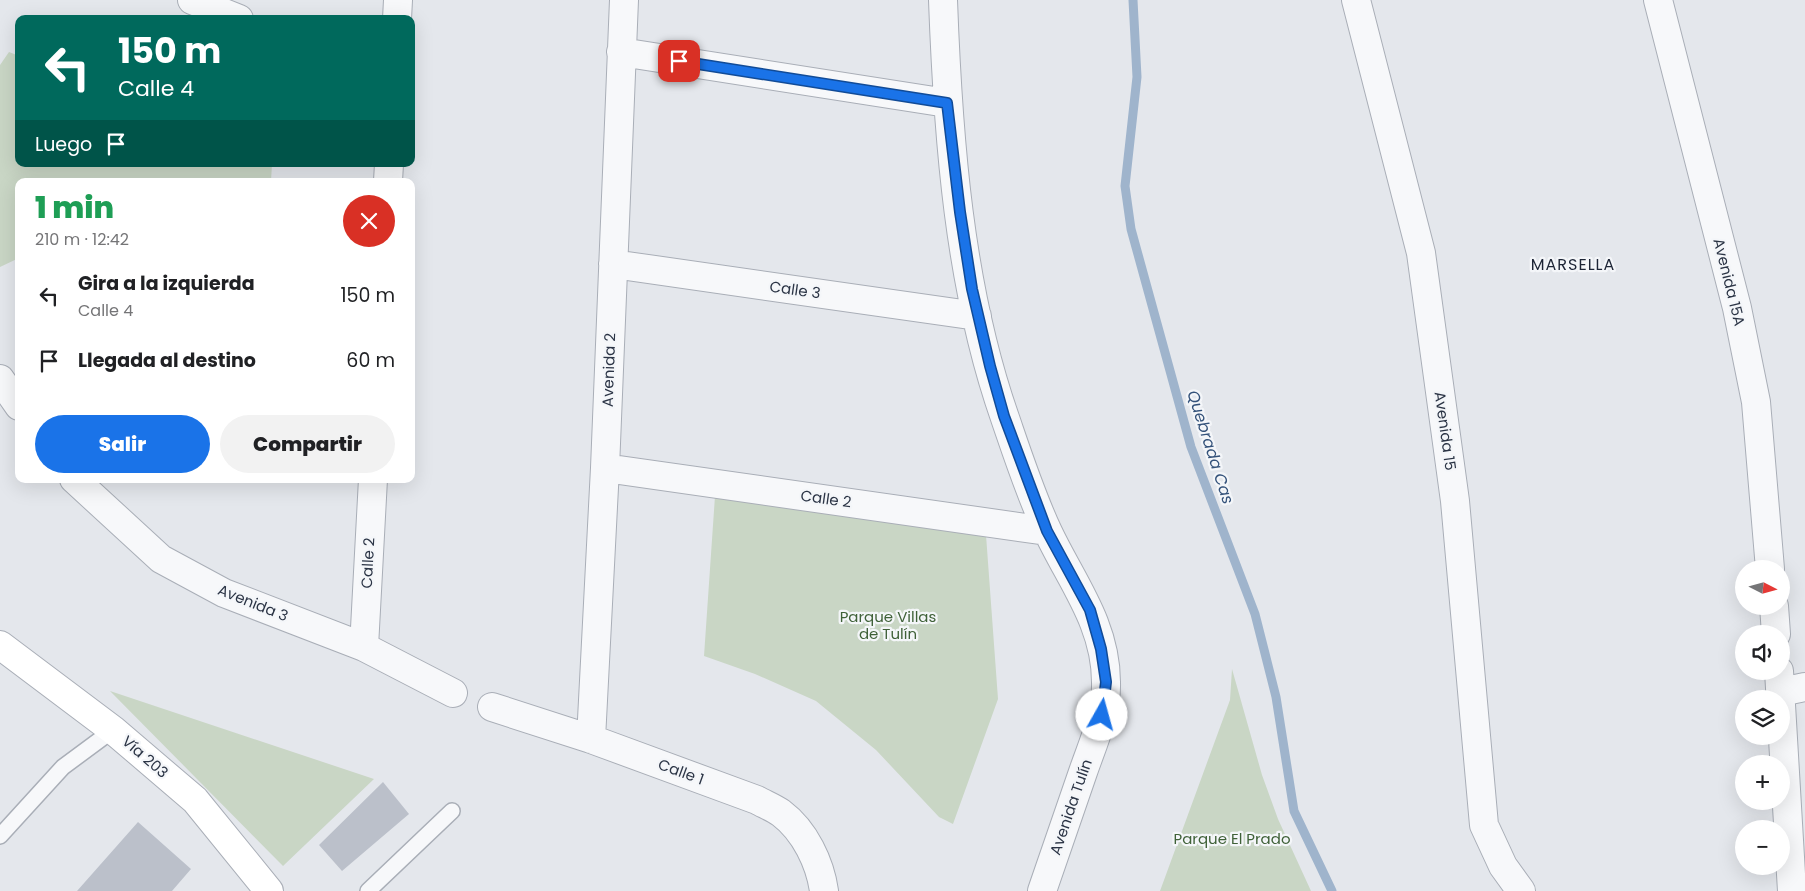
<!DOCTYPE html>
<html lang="es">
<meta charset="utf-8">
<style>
body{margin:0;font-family:Poppins,sans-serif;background:#f2f2f2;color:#202124;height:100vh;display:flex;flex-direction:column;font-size:19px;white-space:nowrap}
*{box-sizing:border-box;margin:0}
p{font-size:16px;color:#757577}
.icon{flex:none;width:28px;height:28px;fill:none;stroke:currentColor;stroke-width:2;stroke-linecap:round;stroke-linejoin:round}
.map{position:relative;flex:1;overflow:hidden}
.panel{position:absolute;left:15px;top:178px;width:400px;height:305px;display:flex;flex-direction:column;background:#fff;border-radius:10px;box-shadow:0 5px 20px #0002}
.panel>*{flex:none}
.hud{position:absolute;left:15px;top:15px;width:400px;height:152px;border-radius:10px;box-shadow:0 5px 20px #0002;background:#00695c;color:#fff;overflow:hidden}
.needle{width:32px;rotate:96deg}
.controls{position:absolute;left:1735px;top:560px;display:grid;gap:10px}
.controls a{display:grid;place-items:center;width:55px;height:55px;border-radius:50%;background:#fff;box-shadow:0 5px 20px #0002;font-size:25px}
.pin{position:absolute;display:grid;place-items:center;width:42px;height:42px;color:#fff;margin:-21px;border-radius:10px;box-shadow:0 2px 8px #0006}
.me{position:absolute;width:55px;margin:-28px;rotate:7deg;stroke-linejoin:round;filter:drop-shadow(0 0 4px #0008)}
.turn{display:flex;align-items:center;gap:18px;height:105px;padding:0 20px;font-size:22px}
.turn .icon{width:65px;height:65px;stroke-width:2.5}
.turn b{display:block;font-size:35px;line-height:42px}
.then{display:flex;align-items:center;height:48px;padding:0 20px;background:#0003;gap:10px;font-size:19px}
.round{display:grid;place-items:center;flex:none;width:52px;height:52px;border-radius:26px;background:#f2f2f2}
.head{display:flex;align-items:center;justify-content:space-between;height:85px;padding:0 20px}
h1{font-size:30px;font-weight:800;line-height:38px;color:#1e9e55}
.button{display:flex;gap:10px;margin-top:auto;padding:10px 20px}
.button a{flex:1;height:58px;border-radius:30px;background:#1a73e8;color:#fff;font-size:20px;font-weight:800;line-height:58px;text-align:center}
.button a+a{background:#f2f2f2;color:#202124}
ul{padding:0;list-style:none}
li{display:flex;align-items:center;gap:15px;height:65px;padding:0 20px}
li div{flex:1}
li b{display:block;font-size:19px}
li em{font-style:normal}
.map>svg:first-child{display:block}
</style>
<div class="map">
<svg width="1805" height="891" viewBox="0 0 1805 891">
<rect width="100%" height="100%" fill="#e4e7ec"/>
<path fill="#c9d6c5" d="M 9,52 L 19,56 L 19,164 L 272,164 L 271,181 L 19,181 L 19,258 L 0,267 L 0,65 Z
M 715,496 L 986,535 L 998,699 L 953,824 L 939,817 L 876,750 L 816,701 L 755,674 L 704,656 Z
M 1232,669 L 1262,775 L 1278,819 L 1311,891 L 1160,891 L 1230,700 Z
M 110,691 L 374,779 L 283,866 Z"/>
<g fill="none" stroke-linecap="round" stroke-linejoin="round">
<path stroke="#9fb4cc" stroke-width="9" d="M 1133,0 L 1137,77 L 1125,186 L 1131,229 L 1191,447 L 1255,614 L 1276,697 L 1294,811 L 1332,891"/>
</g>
<path fill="#bbc0ca" d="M 383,782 L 409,814 L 342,871 L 319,845 Z
M 138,822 L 191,869 L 172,891 L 77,891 Z"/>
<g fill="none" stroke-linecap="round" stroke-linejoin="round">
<defs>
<path id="service" d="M 0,836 L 63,767 L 113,730
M 368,891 L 452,811"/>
<path id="minor" d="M 192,0 L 239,19
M 943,0 C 948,138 959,287 1005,418 C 1018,456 1031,496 1048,532 C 1071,581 1106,624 1106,682 C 1107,713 1093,743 1083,772 C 1069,812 1056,851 1042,891
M 1356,0 L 1421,253 L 1455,501 L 1484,825 L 1503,866 L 1521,891
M 1658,0 L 1737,308 L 1756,402 L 1770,569
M 397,19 L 398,0
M 621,52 L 947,103
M 388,181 L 389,164
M 613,264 L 977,316
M 0,379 L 19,406
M 605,468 L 1047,531
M 74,479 L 161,559 L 224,593 L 364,647 L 453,693
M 1774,606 L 1776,634
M 364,647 L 373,479
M 1779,671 L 1792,891
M 1781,692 L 1805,687
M 492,707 L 591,739 L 757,800 C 764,804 774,808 781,813 C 805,831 820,863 824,891
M 591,739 L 605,468 L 624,0"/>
<path id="secondary" d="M 0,645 L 113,730 L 195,800 L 269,891"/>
</defs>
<use href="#service" stroke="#a9aeb7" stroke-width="18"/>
<use href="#minor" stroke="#a9aeb7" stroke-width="30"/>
<use href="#secondary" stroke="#a9aeb7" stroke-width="30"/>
<use href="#service" stroke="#f7f8fa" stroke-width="15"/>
<use href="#minor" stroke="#f7f8fa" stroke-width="28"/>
<use href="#secondary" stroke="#fff" stroke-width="28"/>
</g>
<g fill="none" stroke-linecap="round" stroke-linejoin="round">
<defs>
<path id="route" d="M 679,61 L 947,103 L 960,212 L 972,289 L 990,366 L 1004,416 L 1047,531 L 1090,610 L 1101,649 L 1106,682 L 1102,715"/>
</defs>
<use href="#route" stroke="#114b97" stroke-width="12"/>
<use href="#route" stroke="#1a73e8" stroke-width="9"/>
</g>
<g text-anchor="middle" stroke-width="4.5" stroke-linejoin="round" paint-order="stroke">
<g font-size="15" fill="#2b3445" stroke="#f4f6f9">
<text transform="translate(1729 282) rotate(76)" y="5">Avenida 15A</text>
<text transform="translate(795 290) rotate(8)" y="5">Calle 3</text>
<text transform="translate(609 370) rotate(-88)" y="5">Avenida 2</text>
<text transform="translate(1445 431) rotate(82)" y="5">Avenida 15</text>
<text transform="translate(826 499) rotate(8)" y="5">Calle 2</text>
<text transform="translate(368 563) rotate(-87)" y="5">Calle 2</text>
<text transform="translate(253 603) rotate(22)" y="5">Avenida 3</text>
<text transform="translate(145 757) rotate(41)" y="5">Vía 203</text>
<text transform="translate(681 772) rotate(20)" y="5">Calle 1</text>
<text transform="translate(1071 807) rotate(-71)" y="5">Avenida Tulín</text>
</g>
<g font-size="15" fill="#3f6138" stroke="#f4f6f9">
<text x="888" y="622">Parque Villas<tspan x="888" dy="17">de Tulín</tspan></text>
<text x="1232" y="844">Parque El Prado</text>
</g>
<g font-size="16" letter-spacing="1" fill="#1d2536" stroke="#f4f6f9">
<text x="1573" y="270">MARSELLA</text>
</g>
<g font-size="16" font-style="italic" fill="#34527a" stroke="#f4f6f9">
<text transform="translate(1211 447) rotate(72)" y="6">Quebrada Cas</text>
</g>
</g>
</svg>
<div class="controls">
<a><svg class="needle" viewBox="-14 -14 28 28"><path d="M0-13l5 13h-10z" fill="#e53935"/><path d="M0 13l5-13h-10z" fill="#757577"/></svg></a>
<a><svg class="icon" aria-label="sound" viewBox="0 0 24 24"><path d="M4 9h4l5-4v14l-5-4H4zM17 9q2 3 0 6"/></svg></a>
<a><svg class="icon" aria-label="layers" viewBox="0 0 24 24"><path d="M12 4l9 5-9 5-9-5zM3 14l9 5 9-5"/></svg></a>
<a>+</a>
<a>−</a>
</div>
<div class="pin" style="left:679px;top:61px;background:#d93025"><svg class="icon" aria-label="arrive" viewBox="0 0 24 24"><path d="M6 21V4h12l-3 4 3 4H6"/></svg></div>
<svg class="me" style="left:1102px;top:715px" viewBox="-20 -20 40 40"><circle r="19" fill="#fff"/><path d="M0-13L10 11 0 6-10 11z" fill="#1a73e8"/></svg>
<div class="hud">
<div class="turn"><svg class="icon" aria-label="left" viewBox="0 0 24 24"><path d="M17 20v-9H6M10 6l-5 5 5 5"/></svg><div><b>150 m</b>Calle 4</div></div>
<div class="then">Luego<svg class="icon" aria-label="arrive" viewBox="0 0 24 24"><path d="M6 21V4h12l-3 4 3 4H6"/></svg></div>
</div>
<section class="panel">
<div class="head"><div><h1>1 min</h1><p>210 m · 12:42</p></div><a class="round" style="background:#d93025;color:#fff"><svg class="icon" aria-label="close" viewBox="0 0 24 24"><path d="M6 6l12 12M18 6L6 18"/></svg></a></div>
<ul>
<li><svg class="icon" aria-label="left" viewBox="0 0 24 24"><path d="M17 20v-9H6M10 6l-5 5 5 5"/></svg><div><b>Gira a la izquierda</b><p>Calle 4</p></div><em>150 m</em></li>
<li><svg class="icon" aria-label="arrive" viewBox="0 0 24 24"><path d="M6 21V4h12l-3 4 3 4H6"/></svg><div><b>Llegada al destino</b></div><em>60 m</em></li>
</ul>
<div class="button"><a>Salir</a><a>Compartir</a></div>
</section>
</div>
